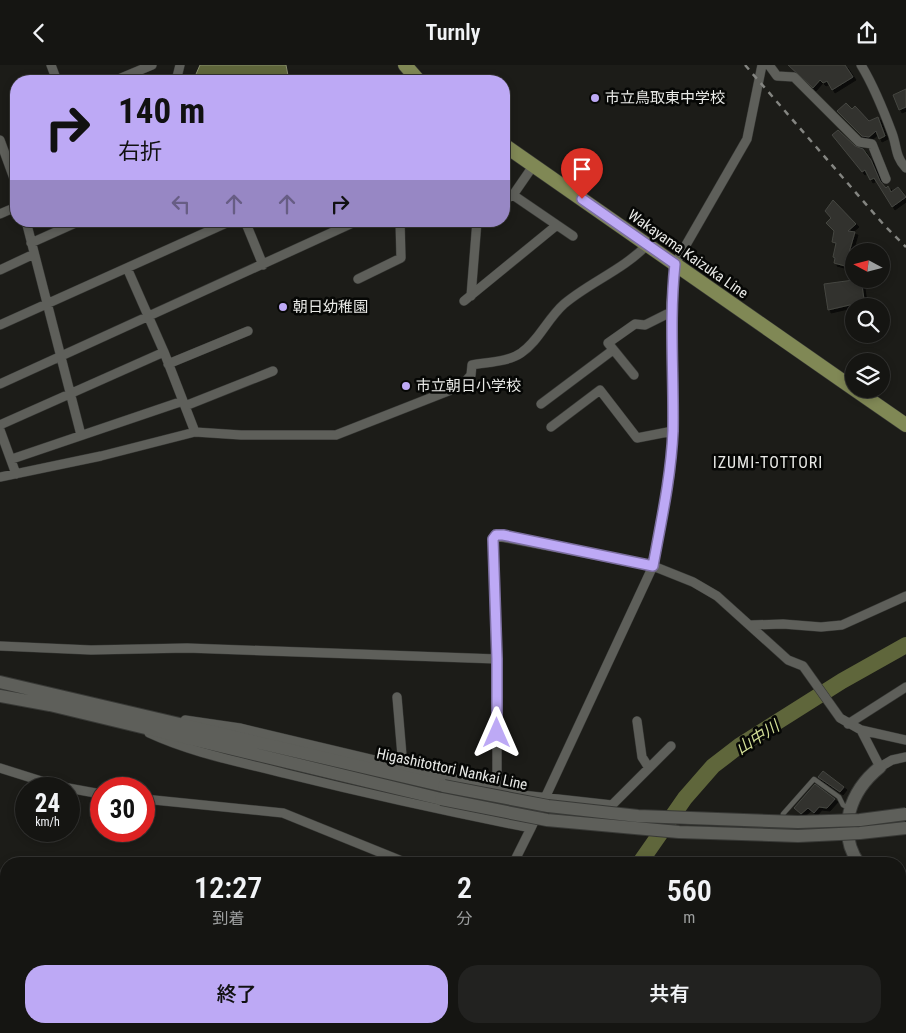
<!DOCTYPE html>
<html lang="ja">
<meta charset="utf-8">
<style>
body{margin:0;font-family:"Roboto Condensed","Noto Sans JP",sans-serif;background:#222220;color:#f1f3f6;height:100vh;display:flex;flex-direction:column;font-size:19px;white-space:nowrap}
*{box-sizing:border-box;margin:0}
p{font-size:16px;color:#9d9f9f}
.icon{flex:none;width:28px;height:28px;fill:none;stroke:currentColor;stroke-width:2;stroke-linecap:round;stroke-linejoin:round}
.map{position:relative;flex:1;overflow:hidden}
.sheet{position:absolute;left:0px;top:792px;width:906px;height:176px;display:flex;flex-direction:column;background:#151512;border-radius:20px 20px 0 0;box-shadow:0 2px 8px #0003,0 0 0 1px #343432}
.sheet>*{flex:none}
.banner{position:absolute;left:10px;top:10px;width:500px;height:152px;border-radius:20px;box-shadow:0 2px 8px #0003,0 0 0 1px #343432;background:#bda9f5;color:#111;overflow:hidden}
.needle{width:32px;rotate:277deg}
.controls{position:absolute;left:845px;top:178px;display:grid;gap:10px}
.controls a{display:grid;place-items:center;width:45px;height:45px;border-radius:50%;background:#151512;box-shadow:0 2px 8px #0003,0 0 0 1px #343432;font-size:25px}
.speed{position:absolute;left:15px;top:712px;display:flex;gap:10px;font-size:25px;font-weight:700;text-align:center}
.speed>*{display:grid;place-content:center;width:65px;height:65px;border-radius:50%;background:#151512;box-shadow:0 2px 8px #0003,0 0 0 1px #343432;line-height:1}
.speed small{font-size:12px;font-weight:400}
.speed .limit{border:8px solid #d22;background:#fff;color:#111}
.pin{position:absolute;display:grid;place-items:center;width:42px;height:42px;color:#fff;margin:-51px -21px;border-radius:50% 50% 50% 0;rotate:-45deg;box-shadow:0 0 5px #0007}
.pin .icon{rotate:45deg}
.me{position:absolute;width:55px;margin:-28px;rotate:0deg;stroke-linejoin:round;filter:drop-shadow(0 0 4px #0008)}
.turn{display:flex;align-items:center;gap:18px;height:105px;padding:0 25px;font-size:22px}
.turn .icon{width:65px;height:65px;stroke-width:2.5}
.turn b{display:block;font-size:35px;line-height:42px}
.lanes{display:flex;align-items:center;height:48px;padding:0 25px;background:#0003;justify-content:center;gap:25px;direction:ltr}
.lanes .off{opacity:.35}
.eta{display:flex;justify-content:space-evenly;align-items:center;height:85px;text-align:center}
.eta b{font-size:30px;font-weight:600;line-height:35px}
.button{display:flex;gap:10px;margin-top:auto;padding:10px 25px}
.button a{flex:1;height:58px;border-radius:20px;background:#bda9f5;color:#111;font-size:20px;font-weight:600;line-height:58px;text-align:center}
.button a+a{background:#222220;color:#f1f3f6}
header{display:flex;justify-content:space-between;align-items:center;height:65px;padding:0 25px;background:#151512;font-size:22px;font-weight:600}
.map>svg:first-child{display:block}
</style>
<header><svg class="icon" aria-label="back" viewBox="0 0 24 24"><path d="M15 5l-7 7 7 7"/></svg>Turnly<svg class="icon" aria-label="share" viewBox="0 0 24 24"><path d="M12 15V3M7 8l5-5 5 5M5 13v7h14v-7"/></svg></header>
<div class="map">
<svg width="906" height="968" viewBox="0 0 906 968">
<defs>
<filter id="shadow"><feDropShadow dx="3" dy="3" stdDeviation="0" flood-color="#0009"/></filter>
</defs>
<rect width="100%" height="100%" fill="#1c1c18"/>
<path fill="#5f663b" stroke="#888d6e" d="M 200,0 L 286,0 L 289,16 L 193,16 Z"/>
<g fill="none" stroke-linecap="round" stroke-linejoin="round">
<path stroke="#5f663b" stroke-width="16" d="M 639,799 L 685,733 L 713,701 L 739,681 L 842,616 L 906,580
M 0,866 L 6,866
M 146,962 L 150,968
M 547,968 L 551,962"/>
</g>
<path fill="#31312d" stroke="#454641" filter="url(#shadow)" d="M 788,0 L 845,0 L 853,12 L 832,25 L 827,16 L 823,18 L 820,15 L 813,23 Z
M 906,24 L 906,42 L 899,45 L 893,30 Z
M 846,38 L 852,44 L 855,41 L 869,56 L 878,52 L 885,71 L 879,74 L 876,66 L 869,72 L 862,71 L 837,46 Z
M 838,65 L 855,81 L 863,84 L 871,95 L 880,116 L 886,123 L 888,121 L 891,127 L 898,122 L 906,132 L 892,142 L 874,113 L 870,115 L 865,105 L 862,107 L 832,70 Z
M 833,135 L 856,159 L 848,166 L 855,167 L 845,201 L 834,198 L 835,193 L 833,192 L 836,178 L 832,177 L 834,166 L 826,158 L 831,153 L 825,146 Z
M 861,214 L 865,241 L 854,241 L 854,239 L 828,245 L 824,219 Z
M 823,706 L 844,722 L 840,727 L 818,712 Z
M 815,719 L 835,734 L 827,743 L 819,742 L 814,748 L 808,743 L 801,749 L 794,743 Z"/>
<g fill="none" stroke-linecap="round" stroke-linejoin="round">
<defs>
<path id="lane" d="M 783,749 L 814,714 L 839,732 L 843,740 L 849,743"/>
<path id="street" d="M 51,0 L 57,16
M 769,0 L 777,11 L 794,12 L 859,77 L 872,79 L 886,114
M 861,0 C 874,21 883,44 892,68 C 897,81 895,92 906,103
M 114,16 L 152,0
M 176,16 L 180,0
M 0,75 L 16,119
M 513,130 L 573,171
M 504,135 L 513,130 L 533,101
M 0,149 L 16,142
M 26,156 L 81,370
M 245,156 L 263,200
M 31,178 L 80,156
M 127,203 L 164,287 L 195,367
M 0,205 L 34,189
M 358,214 L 401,193 L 400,156
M 471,231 L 477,156
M 464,236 L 557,160
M 0,260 L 231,156
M 168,299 L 248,266
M 634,310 L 608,278 L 635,259 L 645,260 L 671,247
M 0,319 L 357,156
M 541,339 L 613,285
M 185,341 L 273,306
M 0,360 L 164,287
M 551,362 L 600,325 L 637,373 L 673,366
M 0,365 L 16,409
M 12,394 L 183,336
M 0,412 L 101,391 L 195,367 L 241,370 L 336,370 L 461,321 L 471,310 L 472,300 C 488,297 508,297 521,288 C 539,276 547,254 564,239 C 590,217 623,205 648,179
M 751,560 L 783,559 L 821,562 L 842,560 L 906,531
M 0,581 L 91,585 L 187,583 L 497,594
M 397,632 L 403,702
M 185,655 L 240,663 L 522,730 L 612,740 L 671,681
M 637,656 L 642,692 L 649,703
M 848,659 L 906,622
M 861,665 L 906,675
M 149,668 C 192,688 240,697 287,709 C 368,729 449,747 531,763 L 513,799
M 0,703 L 57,721 L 101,729
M 497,724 L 497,594 L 493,475 L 496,471 L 653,501 L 693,517 L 717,531 L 788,595 L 803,601 L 840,653 L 861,665 L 880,702 L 892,695 L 906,692
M 144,734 L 283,748 L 409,799
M 531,763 L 653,501 L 670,409 L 673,366 L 671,238 L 675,199 L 747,74 L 762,0
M 900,950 L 906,952
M 428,968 L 431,962
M 754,968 L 755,962"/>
<path id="secondary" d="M 0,617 L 444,721
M 0,631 L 50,640 L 441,734
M 859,799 C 836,765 850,726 880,702
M 900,839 L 906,845
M 900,937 L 906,929
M 878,968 L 882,962"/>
<path id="primary" d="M 405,0 L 419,16
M 504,80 L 854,324
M 854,324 L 906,360"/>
</defs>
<use href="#lane" stroke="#383936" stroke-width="5.5"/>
<use href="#street" stroke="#383936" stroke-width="10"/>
<use href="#secondary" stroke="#383936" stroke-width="14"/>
<use href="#primary" stroke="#383936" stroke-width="15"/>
<use href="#lane" stroke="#5e5f5a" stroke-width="4.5"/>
<use href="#street" stroke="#5e5f5a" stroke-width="9"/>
<use href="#secondary" stroke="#5e5f5a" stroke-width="12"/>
<use href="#primary" stroke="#808855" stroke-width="14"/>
<path stroke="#848581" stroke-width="2.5" stroke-dasharray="6 6" stroke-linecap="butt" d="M 745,0 L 884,160 L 906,182"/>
<defs>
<path id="secondary-bridge" d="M 444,721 L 548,741 L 638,751 L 798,757 L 860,755 L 906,749
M 441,734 L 547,755 L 679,767 L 798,771 L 860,768 L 906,763"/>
</defs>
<use href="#secondary-bridge" stroke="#383936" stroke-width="14" stroke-linecap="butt"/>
<use href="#secondary-bridge" stroke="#5e5f5a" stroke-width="12"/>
</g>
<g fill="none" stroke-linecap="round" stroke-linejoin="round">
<defs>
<path id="route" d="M 497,668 L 497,594 L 493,474 L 496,470 L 503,470 L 653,501 C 661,457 671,412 673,366 C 674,310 669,255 675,199 L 582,134"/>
</defs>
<use href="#route" stroke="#7b6e9f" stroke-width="12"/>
<use href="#route" stroke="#bda9f5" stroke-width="9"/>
</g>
<g fill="#bda9f5" stroke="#060705" stroke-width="2">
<circle cx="595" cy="33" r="5"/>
<circle cx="283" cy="242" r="5"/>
<circle cx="406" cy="321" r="5"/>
</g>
<g text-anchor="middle" stroke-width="5" stroke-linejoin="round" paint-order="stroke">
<g font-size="15" fill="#e8e9e6" stroke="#060705" text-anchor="start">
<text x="605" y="38">市立鳥取東中学校</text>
<text x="293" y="247">朝日幼稚園</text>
<text x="416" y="326">市立朝日小学校</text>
</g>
<g font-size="15" fill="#e8e9e6" stroke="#060705">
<text transform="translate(688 189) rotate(35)" y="5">Wakayama Kaizuka Line</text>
<text transform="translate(452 704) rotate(12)" y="5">Higashitottori Nankai Line</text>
</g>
<g font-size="16" letter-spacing="1" fill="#e8e9e6" stroke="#060705">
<text x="768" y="403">IZUMI-TOTTORI</text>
</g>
<g font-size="16" font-style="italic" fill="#d2de96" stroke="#060705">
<text transform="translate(757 672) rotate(-33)" y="6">山中川</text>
</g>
</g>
</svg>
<div class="controls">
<a><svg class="needle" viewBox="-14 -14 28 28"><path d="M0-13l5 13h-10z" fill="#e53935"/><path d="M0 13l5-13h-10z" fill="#9d9f9f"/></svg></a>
<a><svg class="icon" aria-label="search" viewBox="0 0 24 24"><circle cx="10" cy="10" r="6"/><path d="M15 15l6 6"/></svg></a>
<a><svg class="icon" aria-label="layers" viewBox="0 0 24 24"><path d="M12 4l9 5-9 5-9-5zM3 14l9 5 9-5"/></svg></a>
</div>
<div class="speed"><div>24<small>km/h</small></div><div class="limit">30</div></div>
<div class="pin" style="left:582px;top:134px;background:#d93025"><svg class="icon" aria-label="arrive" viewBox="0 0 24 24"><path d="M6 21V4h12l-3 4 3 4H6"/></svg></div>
<svg class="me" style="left:497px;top:668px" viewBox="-20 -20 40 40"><path d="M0-17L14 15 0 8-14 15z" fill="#bda9f5" stroke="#fff" stroke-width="4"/></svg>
<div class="banner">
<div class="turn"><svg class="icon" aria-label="right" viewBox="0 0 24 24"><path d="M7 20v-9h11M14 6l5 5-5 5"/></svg><div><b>140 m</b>右折</div></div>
<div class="lanes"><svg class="icon off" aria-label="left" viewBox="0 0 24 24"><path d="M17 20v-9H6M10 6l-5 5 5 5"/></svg><svg class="icon off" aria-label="ahead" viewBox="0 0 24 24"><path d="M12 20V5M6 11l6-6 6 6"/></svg><svg class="icon off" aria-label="ahead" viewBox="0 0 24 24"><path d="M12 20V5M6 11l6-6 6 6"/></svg><svg class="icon" aria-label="right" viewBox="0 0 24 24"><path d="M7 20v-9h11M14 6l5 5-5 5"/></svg></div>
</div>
<section class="sheet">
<div class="eta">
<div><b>12:27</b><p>到着</p></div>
<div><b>2</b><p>分</p></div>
<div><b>560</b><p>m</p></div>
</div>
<div class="button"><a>終了</a><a>共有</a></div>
</section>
</div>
